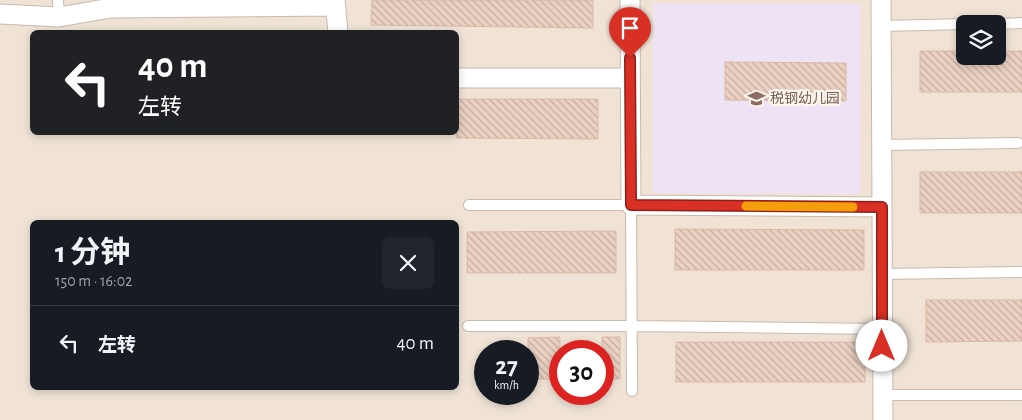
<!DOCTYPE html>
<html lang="zh">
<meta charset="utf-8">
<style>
body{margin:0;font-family:"Alegreya Sans","Noto Sans SC",sans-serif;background:#20242c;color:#f1f3f6;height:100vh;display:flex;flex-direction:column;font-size:19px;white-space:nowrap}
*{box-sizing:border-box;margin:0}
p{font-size:16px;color:#9ea1a6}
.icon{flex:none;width:28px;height:28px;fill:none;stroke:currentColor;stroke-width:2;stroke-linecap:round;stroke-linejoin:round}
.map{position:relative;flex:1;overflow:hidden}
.drawer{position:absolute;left:30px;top:220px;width:429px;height:170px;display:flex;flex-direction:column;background:#171b24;border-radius:8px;box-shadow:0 2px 8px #0003}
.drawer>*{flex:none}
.banner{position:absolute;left:30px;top:30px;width:429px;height:105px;border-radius:8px;box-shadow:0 2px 8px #0003;background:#202124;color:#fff;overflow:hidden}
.fabs{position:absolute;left:956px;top:15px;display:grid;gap:10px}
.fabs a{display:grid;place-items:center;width:50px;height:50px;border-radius:8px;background:#171b24;box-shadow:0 2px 8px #0003;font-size:25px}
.speed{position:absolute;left:474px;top:340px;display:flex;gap:10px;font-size:25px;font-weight:700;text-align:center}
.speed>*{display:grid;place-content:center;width:65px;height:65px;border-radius:50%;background:#171b24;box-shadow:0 2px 8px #0003;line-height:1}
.speed small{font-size:12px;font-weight:400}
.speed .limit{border:8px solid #d22;background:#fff;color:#111}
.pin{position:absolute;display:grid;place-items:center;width:42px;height:42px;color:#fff;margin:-51px -21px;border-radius:50% 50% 50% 0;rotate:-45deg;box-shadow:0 0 5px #0007}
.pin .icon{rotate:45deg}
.me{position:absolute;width:55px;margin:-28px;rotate:0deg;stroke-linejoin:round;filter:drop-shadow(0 0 4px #0008)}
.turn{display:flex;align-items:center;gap:18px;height:105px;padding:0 25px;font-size:22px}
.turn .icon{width:65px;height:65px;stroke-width:2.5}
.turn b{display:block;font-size:35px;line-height:42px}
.round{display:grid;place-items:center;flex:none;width:52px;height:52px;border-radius:8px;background:#20242c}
.summary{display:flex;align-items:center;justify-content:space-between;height:85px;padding:0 25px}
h1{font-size:30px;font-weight:700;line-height:38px}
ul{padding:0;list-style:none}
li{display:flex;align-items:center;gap:15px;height:75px;padding:0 25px;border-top:1px solid #363941}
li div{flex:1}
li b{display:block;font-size:19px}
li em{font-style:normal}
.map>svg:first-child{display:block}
</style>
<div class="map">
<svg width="1022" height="420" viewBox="0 0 1022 420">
<defs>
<pattern id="building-back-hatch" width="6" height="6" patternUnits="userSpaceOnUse" patternTransform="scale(1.25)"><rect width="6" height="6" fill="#ebd1c2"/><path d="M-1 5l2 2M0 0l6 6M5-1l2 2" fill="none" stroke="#c3ada0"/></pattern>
</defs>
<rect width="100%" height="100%" fill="#f9f1e7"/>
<path fill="#f0e3d6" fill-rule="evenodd" d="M 0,0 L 1022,0 L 1022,420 L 0,420 ZM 965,24 L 998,24 L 998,56 L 965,56 ZM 32,32 L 456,32 L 456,132 L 32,132 ZM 32,222 L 456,222 L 456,388 L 32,388 ZM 485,351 L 528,351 L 528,394 L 485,394 ZM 560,351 L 602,351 L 602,394 L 560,394 Z"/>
<path fill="#eee3f5" d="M 653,3 L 861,4 L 860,194 L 652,193 Z"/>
<path fill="url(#building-back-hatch)" stroke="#dbb8a5" d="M 372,0 L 593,0 L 593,28 L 371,25 Z
M 920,51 L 965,51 L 965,56 L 998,56 L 998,51 L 1022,51 L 1022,92 L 920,92 Z
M 725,62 L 846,63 L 846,101 L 725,100 Z
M 456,99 L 598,99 L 598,139 L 456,138 Z
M 920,172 L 1022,172 L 1022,213 L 920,213 Z
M 675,229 L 864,230 L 864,270 L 675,270 Z
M 616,231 L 616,273 L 467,273 L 467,232 Z
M 926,300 L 1022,300 L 1022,341 L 926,342 Z
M 560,337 L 560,379 L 528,379 L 528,338 Z
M 602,337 L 620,337 L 620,379 L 602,379 Z
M 676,342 L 865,342 L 865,382 L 676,382 Z"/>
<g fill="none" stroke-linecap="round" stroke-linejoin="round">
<defs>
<path id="service" d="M 58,0 L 59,17
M 998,24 L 1022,23
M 881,26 L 965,24
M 882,145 L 1018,143
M 469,205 L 631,205 L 632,391
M 882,274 L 1022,272
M 468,326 L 632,326 L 882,329
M 883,395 L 1022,395"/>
<path id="minor" d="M 335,0 L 338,32
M 630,0 L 631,205 L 881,207
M 881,0 L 883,420
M 0,14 L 59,17 L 111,8 L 335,6
M 456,78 L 630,78"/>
</defs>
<use href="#service" stroke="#c9b9ae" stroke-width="12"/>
<use href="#minor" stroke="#c9b9ae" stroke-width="21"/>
<use href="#service" stroke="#fff" stroke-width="10"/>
<use href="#minor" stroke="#fff" stroke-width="19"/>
</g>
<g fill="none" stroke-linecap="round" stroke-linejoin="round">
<defs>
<path id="route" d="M 630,58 L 631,205 L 882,207 L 882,346"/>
</defs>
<use href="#route" stroke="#8d1f18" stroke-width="12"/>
<use href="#route" stroke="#d93025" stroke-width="9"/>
<path stroke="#f59e0b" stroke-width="9" d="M 746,206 L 853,207"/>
</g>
<defs>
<symbol id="school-bare" viewBox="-9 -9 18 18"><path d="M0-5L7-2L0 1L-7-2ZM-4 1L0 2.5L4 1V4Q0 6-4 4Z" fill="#8d6e63" stroke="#fcf6ec" stroke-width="2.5" paint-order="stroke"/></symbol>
</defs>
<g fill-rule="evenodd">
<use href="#school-bare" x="744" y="86" width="25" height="25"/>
</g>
<g text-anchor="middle" stroke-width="4.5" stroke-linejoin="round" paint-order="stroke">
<g font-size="14" fill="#785e54" stroke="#fcf6ec" text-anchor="start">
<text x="770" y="103">税钢幼儿园</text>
</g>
</g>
</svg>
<div class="fabs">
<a><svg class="icon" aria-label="layers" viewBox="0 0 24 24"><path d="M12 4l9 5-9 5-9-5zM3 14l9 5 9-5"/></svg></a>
</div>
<div class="speed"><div>27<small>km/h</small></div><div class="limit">30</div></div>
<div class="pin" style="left:630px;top:58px;background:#d93025"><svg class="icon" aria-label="arrive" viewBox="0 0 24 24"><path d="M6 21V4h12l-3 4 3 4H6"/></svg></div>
<svg class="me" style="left:882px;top:346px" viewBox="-20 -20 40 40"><circle r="19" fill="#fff"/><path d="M0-13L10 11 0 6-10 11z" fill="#d93025"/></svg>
<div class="banner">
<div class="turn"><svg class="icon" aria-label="left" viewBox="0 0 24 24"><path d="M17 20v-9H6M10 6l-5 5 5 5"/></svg><div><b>40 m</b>左转</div></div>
</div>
<section class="drawer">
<div class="summary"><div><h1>1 分钟</h1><p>150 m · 16:02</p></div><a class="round"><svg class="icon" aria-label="close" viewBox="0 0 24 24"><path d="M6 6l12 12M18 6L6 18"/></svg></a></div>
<ul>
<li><svg class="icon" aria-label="left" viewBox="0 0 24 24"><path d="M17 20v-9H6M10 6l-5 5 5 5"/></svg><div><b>左转</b></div><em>40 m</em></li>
</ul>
</section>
</div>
